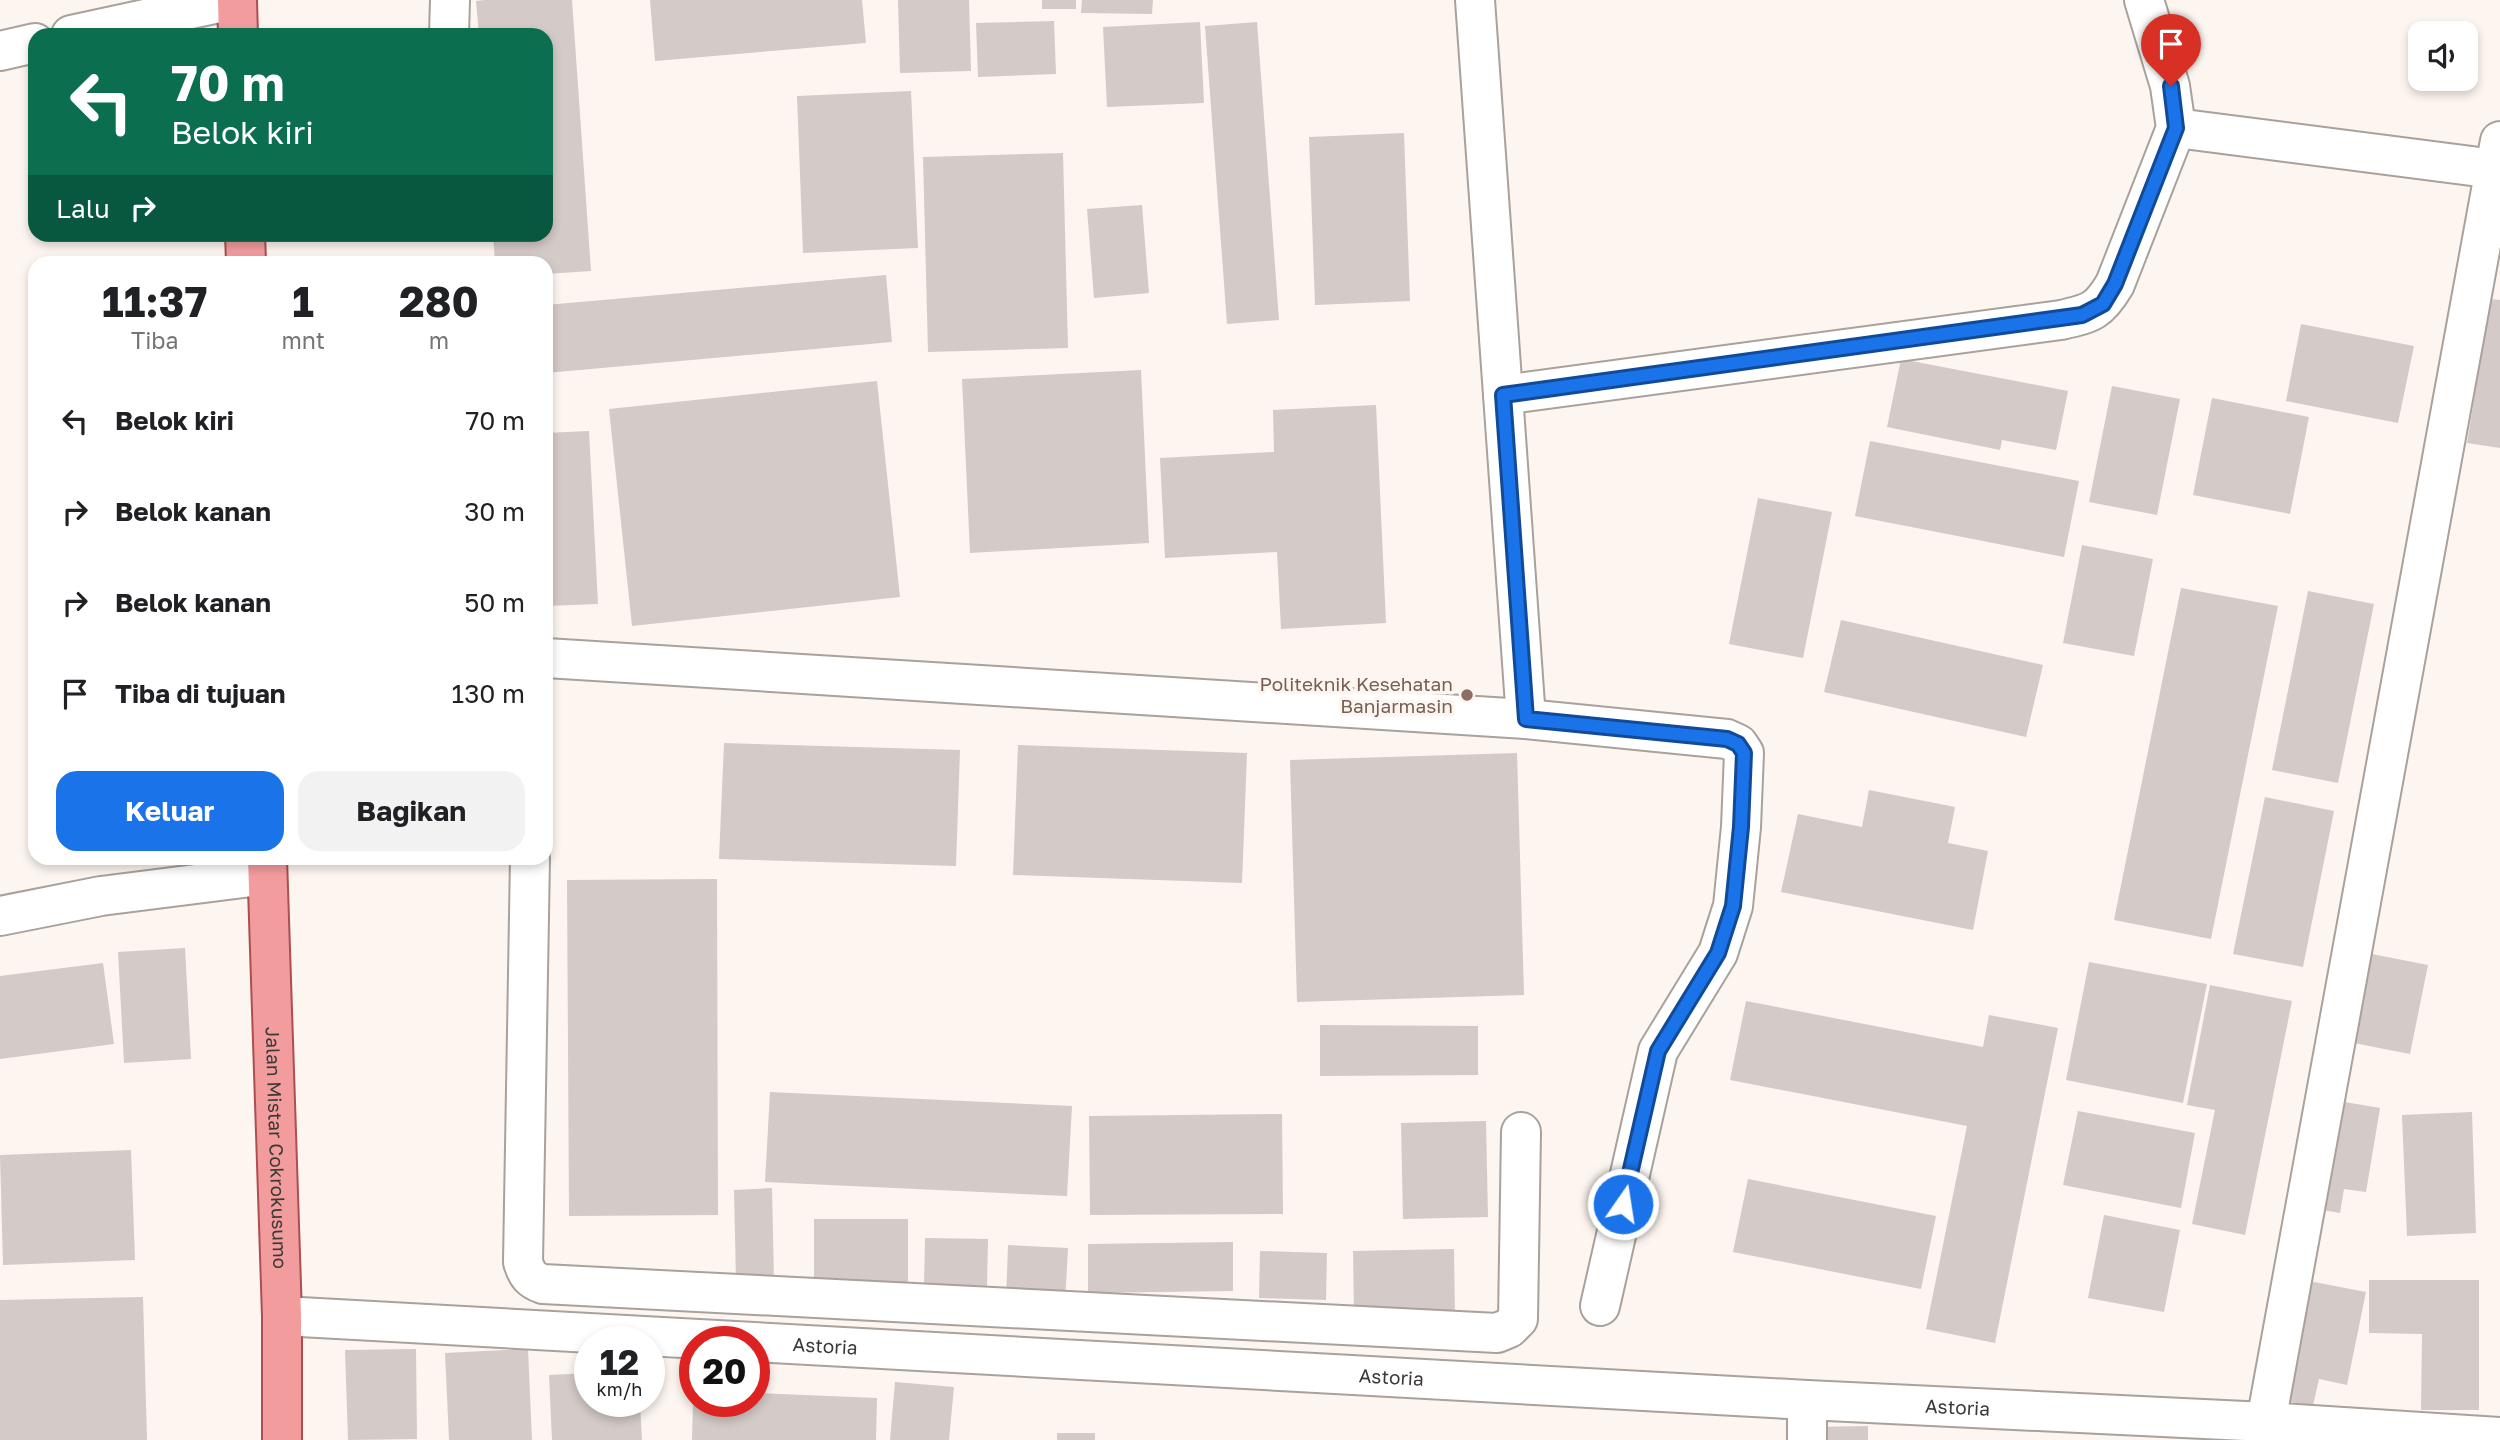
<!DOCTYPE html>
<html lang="id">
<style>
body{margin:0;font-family:"Golos Text",sans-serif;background:#f2f2f2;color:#202124;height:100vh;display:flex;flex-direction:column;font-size:26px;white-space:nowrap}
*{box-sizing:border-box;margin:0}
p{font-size:23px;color:#757577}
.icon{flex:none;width:38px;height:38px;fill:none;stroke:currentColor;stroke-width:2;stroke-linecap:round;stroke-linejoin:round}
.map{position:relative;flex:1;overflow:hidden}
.details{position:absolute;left:28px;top:256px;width:525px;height:609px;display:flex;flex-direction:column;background:#fff;border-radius:21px;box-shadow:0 4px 10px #0003}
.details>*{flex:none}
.hud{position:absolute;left:28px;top:28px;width:525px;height:214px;border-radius:21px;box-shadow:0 4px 10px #0003;background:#0b6e4f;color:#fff;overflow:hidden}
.fabs{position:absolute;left:2408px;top:21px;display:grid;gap:14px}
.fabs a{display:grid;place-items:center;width:70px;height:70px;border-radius:14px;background:#fff;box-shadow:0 4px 10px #0003;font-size:35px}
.speed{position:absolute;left:574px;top:1326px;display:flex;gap:14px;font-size:35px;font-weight:700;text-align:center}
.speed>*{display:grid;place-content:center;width:91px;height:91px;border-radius:50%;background:#fff;box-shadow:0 4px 10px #0003;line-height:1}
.speed small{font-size:18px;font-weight:400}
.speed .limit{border:10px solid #d22;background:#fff;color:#111}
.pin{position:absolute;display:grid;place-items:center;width:60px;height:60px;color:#fff;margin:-72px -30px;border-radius:50% 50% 50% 0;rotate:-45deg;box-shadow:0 0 7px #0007}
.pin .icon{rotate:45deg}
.me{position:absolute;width:77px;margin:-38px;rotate:13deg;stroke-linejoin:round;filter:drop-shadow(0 0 5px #0008)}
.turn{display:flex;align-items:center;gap:24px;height:147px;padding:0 28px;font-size:32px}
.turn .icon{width:91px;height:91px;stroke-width:2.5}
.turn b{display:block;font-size:49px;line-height:60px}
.then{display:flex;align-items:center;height:66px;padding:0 28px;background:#0003;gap:14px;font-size:26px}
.eta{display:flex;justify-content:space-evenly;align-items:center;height:119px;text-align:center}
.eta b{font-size:42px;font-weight:700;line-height:49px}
.cta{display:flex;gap:14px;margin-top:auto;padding:14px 28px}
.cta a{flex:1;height:80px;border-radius:21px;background:#1a73e8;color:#fff;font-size:28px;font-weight:700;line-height:80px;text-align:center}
.cta a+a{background:#f2f2f2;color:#202124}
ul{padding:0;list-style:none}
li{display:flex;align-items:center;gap:21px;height:91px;padding:0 28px}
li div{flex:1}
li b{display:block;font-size:26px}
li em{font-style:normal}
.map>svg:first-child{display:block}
</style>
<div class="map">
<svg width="2500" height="1440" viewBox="0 0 2500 1440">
<rect width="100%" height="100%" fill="#fdf5ef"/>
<path fill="#d4cac8" d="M 485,0 L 572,0 L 591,271 L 546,274 L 546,262 L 495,262 L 493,234 L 546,234 L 546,35 L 479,35 L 476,1 Z
M 650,0 L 862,0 L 866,43 L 655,61 Z
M 898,0 L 969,0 L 971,71 L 900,73 Z
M 1042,0 L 1076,0 L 1076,9 L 1042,9 Z
M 1082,0 L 1153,0 L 1152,14 L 1081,13 Z
M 1054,21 L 1056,74 L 978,77 L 976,23 Z
M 1200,22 L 1204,103 L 1107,107 L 1103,27 Z
M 1257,22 L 1279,320 L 1227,324 L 1205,26 Z
M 911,91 L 918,248 L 803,253 L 797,96 Z
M 1404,133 L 1410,301 L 1315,305 L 1309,137 Z
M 1063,153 L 1068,348 L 928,352 L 923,157 Z
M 1142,205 L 1149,293 L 1094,298 L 1087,209 Z
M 886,275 L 892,342 L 546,373 L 546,305 Z
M 2490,299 L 2500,300 L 2500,448 L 2467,443 Z
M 2301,324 L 2414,346 L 2398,423 L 2286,401 Z
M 1901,359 L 2068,391 L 2056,450 L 2002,440 L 2000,450 L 1887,427 Z
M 1141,370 L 1149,543 L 970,553 L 962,379 Z
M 877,381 L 900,597 L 632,626 L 609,409 Z
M 2112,386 L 2180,399 L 2157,515 L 2089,502 Z
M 2212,398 L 2309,417 L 2290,514 L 2193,495 Z
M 1376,405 L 1386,623 L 1281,629 L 1277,552 L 1165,558 L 1160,458 L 1274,452 L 1273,410 Z
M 589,431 L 598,604 L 546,606 L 546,433 Z
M 1870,441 L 2079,481 L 2064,557 L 1855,516 Z
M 1758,498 L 1832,512 L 1803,658 L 1729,644 Z
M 2082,545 L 2153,559 L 2134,656 L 2063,643 Z
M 2181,588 L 2278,606 L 2211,939 L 2114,920 Z
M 2308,591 L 2374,604 L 2338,783 L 2272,770 Z
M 1841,620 L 2043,665 L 2026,737 L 1824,692 Z
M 724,743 L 960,750 L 956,866 L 719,859 Z
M 1018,745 L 1247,753 L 1242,883 L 1013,875 Z
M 1517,753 L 1524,995 L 1297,1002 L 1290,760 Z
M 1869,790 L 1955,807 L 1948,843 L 1988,851 L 1973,930 L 1781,892 L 1798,814 L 1862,827 Z
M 2265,797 L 2334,811 L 2303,967 L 2233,954 Z
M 717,879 L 718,1215 L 569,1216 L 567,880 Z
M 185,948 L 191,1059 L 124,1063 L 118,952 Z
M 2372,954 L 2428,965 L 2410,1054 L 2354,1043 Z
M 2089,962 L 2207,984 L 2183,1103 L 2066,1080 Z
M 103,963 L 114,1044 L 0,1059 L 0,976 Z
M 2210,985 L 2292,1001 L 2245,1235 L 2192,1224 L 2215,1110 L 2187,1105 Z
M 1746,1001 L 1983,1047 L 1989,1015 L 2058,1028 L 1995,1343 L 1926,1329 L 1967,1126 L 1730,1080 Z
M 1320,1025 L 1478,1026 L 1478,1075 L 1320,1076 Z
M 770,1092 L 1072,1106 L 1067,1196 L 765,1182 Z
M 2327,1099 L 2380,1108 L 2366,1192 L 2344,1189 L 2340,1213 L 2310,1208 Z
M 2078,1111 L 2195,1133 L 2181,1208 L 2063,1185 Z
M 2472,1112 L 2476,1233 L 2407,1236 L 2402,1115 Z
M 1282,1114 L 1283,1214 L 1090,1215 L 1089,1116 Z
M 1486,1121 L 1488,1217 L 1403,1219 L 1401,1123 Z
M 131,1150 L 135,1260 L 3,1265 L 0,1155 Z
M 1748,1179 L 1936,1216 L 1921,1289 L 1733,1252 Z
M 772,1188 L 774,1281 L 736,1281 L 734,1190 Z
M 2104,1215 L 2180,1230 L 2164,1312 L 2088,1298 Z
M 814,1219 L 908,1219 L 908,1287 L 814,1286 Z
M 925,1238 L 988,1239 L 987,1287 L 924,1287 Z
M 1233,1242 L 1233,1291 L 1088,1293 L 1088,1244 Z
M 1008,1245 L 1068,1248 L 1065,1302 L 1006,1300 Z
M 1454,1249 L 1455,1315 L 1354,1317 L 1353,1251 Z
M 1260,1251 L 1327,1253 L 1326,1300 L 1259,1298 Z
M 2304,1280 L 2366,1292 L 2347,1385 L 2319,1379 L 2313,1406 L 2280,1400 Z
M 2369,1280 L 2479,1280 L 2479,1410 L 2421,1410 L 2422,1334 L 2369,1333 Z
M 143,1297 L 147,1440 L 0,1440 L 0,1300 Z
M 416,1349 L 417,1439 L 348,1440 L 345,1350 Z
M 528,1349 L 532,1440 L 449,1440 L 445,1353 Z
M 590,1373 L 590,1402 L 640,1402 L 642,1440 L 552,1440 L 549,1375 Z
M 895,1382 L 954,1387 L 949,1440 L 890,1440 Z
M 754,1393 L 877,1398 L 876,1440 L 692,1440 L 693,1402 L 754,1402 Z
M 1868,1426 L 1868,1440 L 1814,1440 L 1814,1427 Z
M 1057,1433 L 1095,1433 L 1095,1440 L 1057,1440 Z"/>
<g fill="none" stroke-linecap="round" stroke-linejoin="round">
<defs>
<g id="minor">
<path d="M 1475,0 L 1526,719"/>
<path d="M 71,35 L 233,0"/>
<path d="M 449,35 L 450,0"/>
<path d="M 0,51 L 35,43"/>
<path d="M 2176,128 L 2495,169"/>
<path d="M 1503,395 L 2061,320 C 2092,313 2099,311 2115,284 L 2176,128 L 2170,86 L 2144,0"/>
<path d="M 546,658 L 1526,719 L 1727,739 L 1738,744 L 1744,753 L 1741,827 L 1733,906 L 1718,953 L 1658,1051 L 1600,1306"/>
<path d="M 530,858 L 523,1262 C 527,1275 531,1280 543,1284 L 1497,1333 L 1509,1328 L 1518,1319 L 1521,1132"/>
<path d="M 0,916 L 101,896 L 267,875"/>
<path id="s1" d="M 282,1316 L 1807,1400 L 2266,1422 L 2500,1437"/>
<path d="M 1807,1400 L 1807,1440"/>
<path d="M 2266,1422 L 2500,141"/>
</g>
<g id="major">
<path d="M 237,0 L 238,35"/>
<path d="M 245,234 L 246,262"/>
<path id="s2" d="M 267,858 L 282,1316 L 282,1440"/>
</g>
</defs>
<use href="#minor" stroke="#a8a19c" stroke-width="42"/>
<use href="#major" stroke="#ad4e50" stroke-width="42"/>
<use href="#minor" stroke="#fff" stroke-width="38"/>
<use href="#major" stroke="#f29c9e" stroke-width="38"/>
</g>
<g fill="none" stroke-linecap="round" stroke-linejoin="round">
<defs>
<path id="route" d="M 1623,1204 L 1658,1051 L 1718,953 L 1733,906 L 1741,827 L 1744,753 L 1738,744 L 1727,739 L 1526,719 L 1503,395 L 2082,315 L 2103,304 L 2115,284 L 2176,128 L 2171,86"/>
</defs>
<use href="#route" stroke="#114b97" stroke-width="18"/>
<use href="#route" stroke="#1a73e8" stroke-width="12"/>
</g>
<circle fill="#8d6e63" stroke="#fdf5ef" stroke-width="2.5" cx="1467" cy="695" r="7"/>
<g text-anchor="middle" stroke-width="7" stroke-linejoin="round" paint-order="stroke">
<g font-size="19" fill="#785e54" stroke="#fdf5ef" text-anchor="end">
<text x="1453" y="691">Politeknik Kesehatan<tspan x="1453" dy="22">Banjarmasin</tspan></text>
</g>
<g font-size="19" fill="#3d3937" stroke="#fdf5ef">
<text dy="7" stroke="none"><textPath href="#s2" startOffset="290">Jalan Mistar Cokrokusumo</textPath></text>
<text dy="7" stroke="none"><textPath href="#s1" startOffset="544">Astoria</textPath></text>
<text dy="7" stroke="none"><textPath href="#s1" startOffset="1111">Astoria</textPath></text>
<text dy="7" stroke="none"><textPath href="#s1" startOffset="1678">Astoria</textPath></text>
</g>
</g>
</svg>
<div class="fabs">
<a><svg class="icon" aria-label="sound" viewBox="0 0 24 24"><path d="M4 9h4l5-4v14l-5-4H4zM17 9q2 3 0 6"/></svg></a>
</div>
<div class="speed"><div>12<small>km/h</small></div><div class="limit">20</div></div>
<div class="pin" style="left:2171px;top:86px;background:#d93025"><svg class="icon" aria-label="arrive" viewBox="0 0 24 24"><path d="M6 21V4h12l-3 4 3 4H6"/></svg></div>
<svg class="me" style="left:1623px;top:1204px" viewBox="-20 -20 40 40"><circle r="17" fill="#1a73e8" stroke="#fff" stroke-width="3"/><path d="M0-11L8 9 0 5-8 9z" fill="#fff"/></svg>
<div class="hud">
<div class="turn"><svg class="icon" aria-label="left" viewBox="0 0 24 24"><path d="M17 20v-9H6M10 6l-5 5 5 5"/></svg><div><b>70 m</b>Belok kiri</div></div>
<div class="then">Lalu<svg class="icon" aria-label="right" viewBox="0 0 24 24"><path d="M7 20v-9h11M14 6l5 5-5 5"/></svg></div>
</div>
<section class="details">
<div class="eta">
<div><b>11:37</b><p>Tiba</p></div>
<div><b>1</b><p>mnt</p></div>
<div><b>280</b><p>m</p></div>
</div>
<ul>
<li><svg class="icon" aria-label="left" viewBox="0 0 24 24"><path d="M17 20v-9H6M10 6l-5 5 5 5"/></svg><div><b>Belok kiri</b></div><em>70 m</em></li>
<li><svg class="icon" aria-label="right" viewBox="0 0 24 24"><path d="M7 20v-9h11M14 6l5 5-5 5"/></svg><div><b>Belok kanan</b></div><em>30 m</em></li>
<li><svg class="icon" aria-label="right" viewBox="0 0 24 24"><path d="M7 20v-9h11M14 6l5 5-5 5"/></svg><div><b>Belok kanan</b></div><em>50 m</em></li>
<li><svg class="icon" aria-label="arrive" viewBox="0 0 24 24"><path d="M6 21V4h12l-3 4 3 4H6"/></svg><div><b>Tiba di tujuan</b></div><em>130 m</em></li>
</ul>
<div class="cta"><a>Keluar</a><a>Bagikan</a></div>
</section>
</div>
